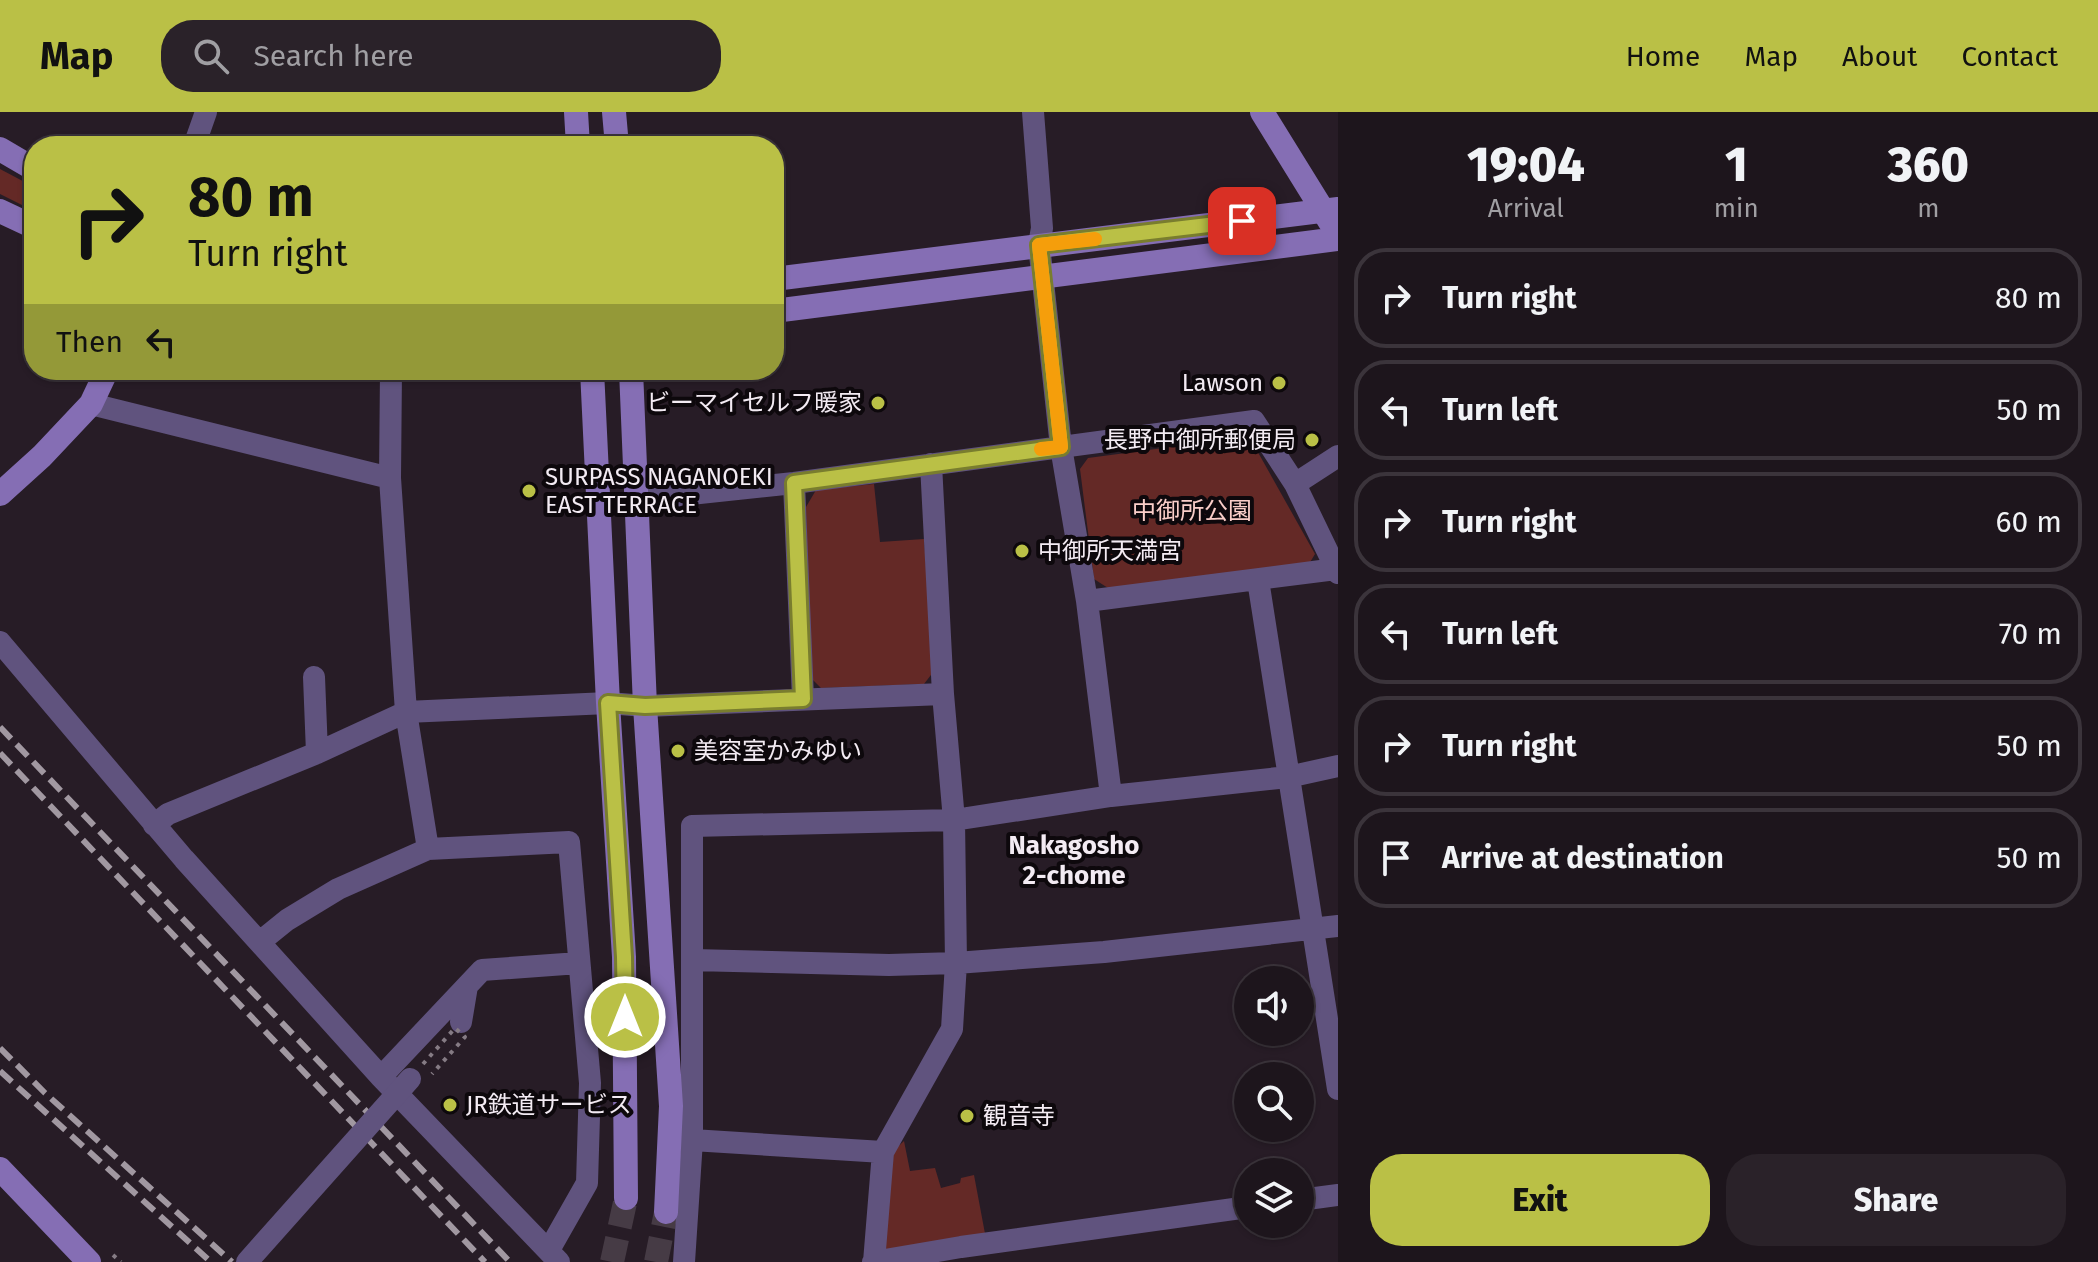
<!DOCTYPE html>
<meta charset="utf-8">
<style>
body{margin:0;font-family:"Fira Sans","Noto Sans JP",sans-serif;background:#2a2229;color:#f1f3f6;height:100vh;display:flex;flex-direction:column;font-size:30px;white-space:nowrap}
*{box-sizing:border-box;margin:0}
p{font-size:26px;color:#a09fa3}
.icon{flex:none;width:44px;height:44px;fill:none;stroke:currentColor;stroke-width:2;stroke-linecap:round;stroke-linejoin:round}
.map{position:relative;flex:1;overflow:hidden}
.sheet{display:flex;flex-direction:column;background:#1d151c;width:760px}
.sheet>*{flex:none}
.top-card{position:absolute;left:24px;top:24px;width:760px;height:244px;border-radius:32px;box-shadow:0 2px 6px #0004,0 0 0 2px #3b343b;background:#bac046;color:#111;overflow:hidden}
.controls{position:absolute;left:1234px;top:854px;display:grid;gap:16px}
.controls a{display:grid;place-items:center;width:80px;height:80px;border-radius:50%;background:#1d151c;box-shadow:0 2px 6px #0004,0 0 0 2px #3b343b;font-size:40px}
.pin{position:absolute;display:grid;place-items:center;width:68px;height:68px;color:#fff;margin:-34px;border-radius:16px;box-shadow:0 4px 12px #0006}
.me{position:absolute;width:88px;margin:-44px;rotate:0deg;stroke-linejoin:round;filter:drop-shadow(0 0 6px #0008)}
.turn{display:flex;align-items:center;gap:28px;height:168px;padding:0 32px;font-size:36px}
.turn .icon{width:104px;height:104px;stroke-width:2.5}
.turn b{display:block;font-size:56px;line-height:68px}
.then{display:flex;align-items:center;height:76px;padding:0 32px;background:#0003;gap:16px;font-size:30px}
.eta{display:flex;justify-content:space-evenly;align-items:center;height:136px;text-align:center}
.eta b{font-size:48px;font-weight:800;line-height:56px}
.action{display:flex;gap:16px;margin-top:auto;padding:16px 32px}
.action a{flex:1;height:92px;border-radius:32px;background:#bac046;color:#111;font-size:32px;font-weight:800;line-height:92px;text-align:center}
.action a+a{background:#2a2229;color:#f1f3f6}
ul{padding:0;list-style:none}
li{display:flex;align-items:center;gap:24px;height:100px;margin:0 16px 12px;padding:0 16px;border:4px solid #3b343b;border-radius:32px}
li div{flex:1}
li b{display:block;font-size:30px}
li em{font-style:normal}
header{display:flex;align-items:center;gap:48px;box-sizing:border-box;height:112px;padding:0 40px;background:#bac046;color:#111}
header strong{font-size:38px}
nav{display:flex;gap:44px;margin-inline-start:auto;font-size:28px}
.search{width:560px;height:72px;background:#2a2229;display:flex;align-items:center;gap:20px;box-sizing:border-box;padding:0 28px;border-radius:32px;color:#a09fa3;font-size:30px}
main{display:flex;flex:1;min-height:0}
.map>svg:first-child{display:block}
</style>
<header>
<strong>Map</strong>
<div class="search"><svg class="icon" aria-label="search" viewBox="0 0 24 24"><circle cx="10" cy="10" r="6"/><path d="M15 15l6 6"/></svg>Search here</div>
<nav><a>Home</a><a>Map</a><a>About</a><a>Contact</a></nav>
</header>
<main>
<div class="map">
<svg width="1338" height="1150" viewBox="0 0 1338 1150">
<rect width="100%" height="100%" fill="#271c26"/>
<path fill="#642926" d="M 0,57 L 34,75 L 34,99 L 0,82 Z
M 1239,326 L 1255,335 L 1315,442 L 1309,452 L 1108,476 L 1094,467 L 1080,357 L 1088,346 Z
M 874,372 L 880,430 L 924,427 L 934,559 L 924,572 L 821,576 L 810,565 L 806,395 L 816,378 Z
M 904,1029 L 910,1059 L 935,1056 L 941,1076 L 960,1071 L 961,1066 L 974,1063 L 986,1127 L 885,1138 L 891,1041 Z"/>
<g fill="none" stroke-linecap="round" stroke-linejoin="round">
<path stroke="#463b45" stroke-width="24" stroke-dasharray="24 12" stroke-linecap="butt" d="M 612,1150 L 626,1086
M 656,1150 L 666,1100"/>
<path stroke="#857b84" stroke-width="4" stroke-dasharray="4 6" stroke-linecap="butt" d="M 113,1143 L 121,1150"/>
<path stroke="#60537e" stroke-width="22" d="M 1033,0 L 1042,116 L 1039,133 L 1061,335 L 1087,489 L 1111,684
M 194,34 L 206,0
M 391,258 L 390,366 L 406,600 L 428,737 L 569,730 L 590,971 L 587,1071 L 549,1138
M 91,292 L 390,366
M 794,371 L 803,587
M 1295,372 L 1338,344
M 638,393 L 653,386 L 794,371 L 1254,309 L 1295,372 L 1338,461
M 1258,468 L 1338,977
M 1087,489 L 1336,457
M 0,530 L 184,747 L 381,965 L 559,1150
M 314,565 L 317,641
M 154,713 L 168,702 L 317,641 L 406,600 L 608,591 L 645,594 L 943,582
M 261,829 L 287,808 L 338,777 L 428,737
M 693,848 L 889,853 L 956,851 L 1104,840 L 1338,814
M 461,910 L 467,874
M 381,965 L 482,858 L 579,851
M 692,1028 L 883,1040
M 1300,1088 L 1338,1083
M 684,1150 L 692,1028 L 692,714 L 954,708 L 1111,684 L 1288,665 L 1338,654
M 873,1150 L 961,1135 L 1248,1095
M 874,1150 L 883,1040 L 952,917 L 956,851 L 954,708 L 943,582 L 931,352"/>
<path stroke="#856eb4" stroke-width="24" d="M 576,0 L 578,34
M 614,0 L 617,34
M 1262,0 L 1330,110
M 0,37 L 34,57
M 0,99 L 34,115
M 774,167 L 1338,97
M 774,199 L 1338,127
M 592,258 L 608,591 L 624,845 L 626,1086
M 631,258 L 645,594 L 671,994 L 666,1100
M 0,382 L 42,344 L 91,292 L 107,258
M 0,1057 L 89,1150"/>
<path stroke="#a198a1" stroke-width="6" stroke-dasharray="16 8" stroke-linecap="butt" d="M 0,615 L 510,1150
M 0,641 L 485,1150
M 0,936 L 45,981 L 232,1150
M 0,959 L 211,1150"/>
<path stroke="#857b84" stroke-width="4" stroke-dasharray="4 6" stroke-linecap="butt" d="M 423,952 L 455,916 L 465,925 L 432,962"/>
<path stroke="#60537e" stroke-width="22" d="M 247,1150 L 410,967"/>
</g>
<g fill="none" stroke-linecap="round" stroke-linejoin="round">
<defs>
<path id="route" d="M 625,905 L 624,845 L 608,591 L 645,594 L 803,587 L 794,371 L 1061,335 L 1039,133 L 1242,109"/>
</defs>
<use href="#route" stroke="#797d2e" stroke-width="20"/>
<use href="#route" stroke="#bac046" stroke-width="14"/>
<path stroke="#f59e0b" stroke-width="14" d="M 1041,337 L 1061,335 L 1039,133 L 1095,127"/>
</g>
<g fill="#bac046" stroke="#0d080c" stroke-width="3">
<circle cx="1279" cy="271" r="8"/>
<circle cx="878" cy="291" r="8"/>
<circle cx="1312" cy="328" r="8"/>
<circle cx="529" cy="379" r="8"/>
<circle cx="1022" cy="439" r="8"/>
<circle cx="678" cy="639" r="8"/>
<circle cx="450" cy="993" r="8"/>
<circle cx="967" cy="1004" r="8"/>
</g>
<g text-anchor="middle" stroke-width="8" stroke-linejoin="round" paint-order="stroke">
<g font-size="24" fill="#f3ebf3" stroke="#0d080c" text-anchor="start">
<text x="1263" y="279" text-anchor="end">Lawson</text>
<text x="862" y="299" text-anchor="end">ビーマイセルフ暖家</text>
<text x="1296" y="336" text-anchor="end">長野中御所郵便局</text>
<text x="545" y="373">SURPASS NAGANOEKI<tspan x="545" dy="28">EAST TERRACE</tspan></text>
<text x="1038" y="447">中御所天満宮</text>
<text x="694" y="647">美容室かみゆい</text>
<text x="466" y="1001">JR鉄道サービス</text>
<text x="983" y="1012">観音寺</text>
</g>
<g font-size="24" fill="#facec9" stroke="#0d080c">
<text x="1192" y="407">中御所公園</text>
</g>
<g font-size="26" font-weight="bold" fill="#f3ebf3" stroke="#0d080c">
<text x="1074" y="742">Nakagosho<tspan x="1074" dy="30">2-chome</tspan></text>
</g>
</g>
</svg>
<div class="controls">
<a><svg class="icon" aria-label="sound" viewBox="0 0 24 24"><path d="M4 9h4l5-4v14l-5-4H4zM17 9q2 3 0 6"/></svg></a>
<a><svg class="icon" aria-label="search" viewBox="0 0 24 24"><circle cx="10" cy="10" r="6"/><path d="M15 15l6 6"/></svg></a>
<a><svg class="icon" aria-label="layers" viewBox="0 0 24 24"><path d="M12 4l9 5-9 5-9-5zM3 14l9 5 9-5"/></svg></a>
</div>
<div class="pin" style="left:1242px;top:109px;background:#d93025"><svg class="icon" aria-label="arrive" viewBox="0 0 24 24"><path d="M6 21V4h12l-3 4 3 4H6"/></svg></div>
<svg class="me" style="left:625px;top:905px" viewBox="-20 -20 40 40"><circle r="17" fill="#bac046" stroke="#fff" stroke-width="3"/><path d="M0-11L8 9 0 5-8 9z" fill="#fff"/></svg>
<div class="top-card">
<div class="turn"><svg class="icon" aria-label="right" viewBox="0 0 24 24"><path d="M7 20v-9h11M14 6l5 5-5 5"/></svg><div><b>80 m</b>Turn right</div></div>
<div class="then">Then<svg class="icon" aria-label="left" viewBox="0 0 24 24"><path d="M17 20v-9H6M10 6l-5 5 5 5"/></svg></div>
</div>
</div>
<section class="sheet">
<div class="eta">
<div><b>19:04</b><p>Arrival</p></div>
<div><b>1</b><p>min</p></div>
<div><b>360</b><p>m</p></div>
</div>
<ul>
<li><svg class="icon" aria-label="right" viewBox="0 0 24 24"><path d="M7 20v-9h11M14 6l5 5-5 5"/></svg><div><b>Turn right</b></div><em>80 m</em></li>
<li><svg class="icon" aria-label="left" viewBox="0 0 24 24"><path d="M17 20v-9H6M10 6l-5 5 5 5"/></svg><div><b>Turn left</b></div><em>50 m</em></li>
<li><svg class="icon" aria-label="right" viewBox="0 0 24 24"><path d="M7 20v-9h11M14 6l5 5-5 5"/></svg><div><b>Turn right</b></div><em>60 m</em></li>
<li><svg class="icon" aria-label="left" viewBox="0 0 24 24"><path d="M17 20v-9H6M10 6l-5 5 5 5"/></svg><div><b>Turn left</b></div><em>70 m</em></li>
<li><svg class="icon" aria-label="right" viewBox="0 0 24 24"><path d="M7 20v-9h11M14 6l5 5-5 5"/></svg><div><b>Turn right</b></div><em>50 m</em></li>
<li><svg class="icon" aria-label="arrive" viewBox="0 0 24 24"><path d="M6 21V4h12l-3 4 3 4H6"/></svg><div><b>Arrive at destination</b></div><em>50 m</em></li>
</ul>
<div class="action"><a>Exit</a><a>Share</a></div>
</section>
</main>
